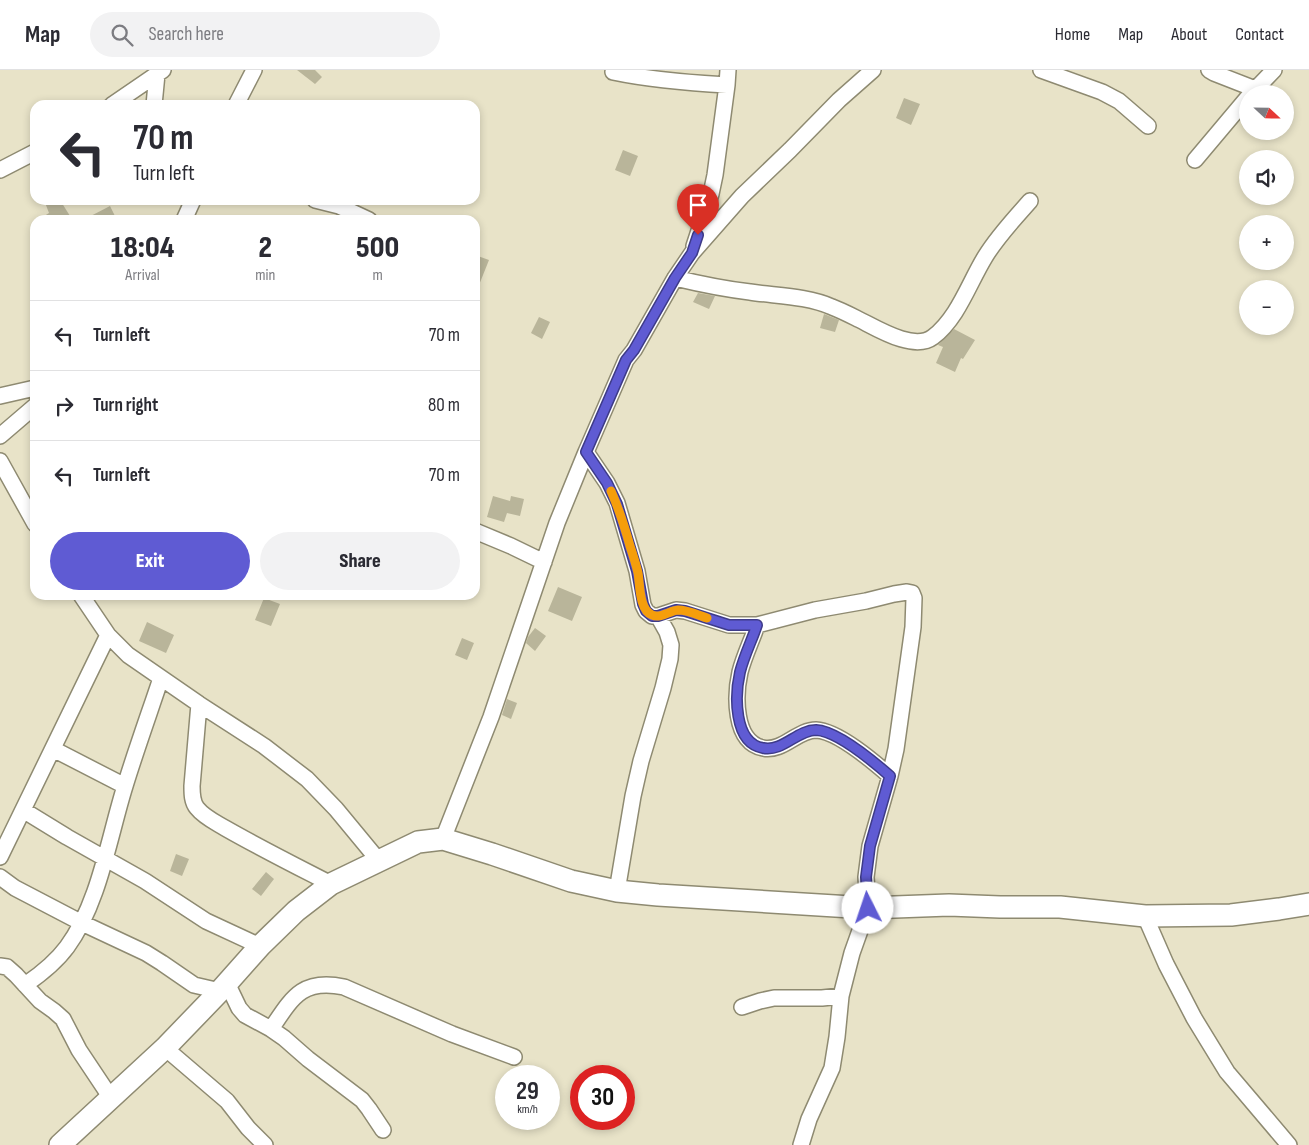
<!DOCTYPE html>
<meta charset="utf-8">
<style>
body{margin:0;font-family:"Sofia Sans Condensed",sans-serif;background:#f2f2f3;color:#2b2b33;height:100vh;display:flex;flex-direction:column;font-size:19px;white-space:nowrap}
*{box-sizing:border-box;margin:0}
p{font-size:16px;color:#7c7c81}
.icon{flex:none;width:28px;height:28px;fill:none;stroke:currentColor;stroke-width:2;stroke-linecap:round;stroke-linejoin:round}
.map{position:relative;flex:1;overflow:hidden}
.drawer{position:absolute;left:30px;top:145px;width:450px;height:385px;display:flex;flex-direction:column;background:#fff;border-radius:15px;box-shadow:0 2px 8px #0003}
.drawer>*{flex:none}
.guide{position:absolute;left:30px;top:30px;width:450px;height:105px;border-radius:15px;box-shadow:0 2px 8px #0003;background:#fff;color:#2b2b33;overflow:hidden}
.needle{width:32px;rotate:112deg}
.controls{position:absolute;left:1239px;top:15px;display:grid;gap:10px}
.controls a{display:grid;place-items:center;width:55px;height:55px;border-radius:50%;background:#fff;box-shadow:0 2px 8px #0003;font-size:25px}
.speed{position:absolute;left:495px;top:995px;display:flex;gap:10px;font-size:25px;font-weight:700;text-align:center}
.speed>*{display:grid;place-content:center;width:65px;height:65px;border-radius:50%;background:#fff;box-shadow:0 2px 8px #0003;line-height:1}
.speed small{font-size:12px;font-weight:400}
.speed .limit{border:8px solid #d22;background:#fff;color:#111}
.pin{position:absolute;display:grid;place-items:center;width:42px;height:42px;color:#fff;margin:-51px -21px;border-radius:50% 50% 50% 0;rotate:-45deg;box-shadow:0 0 5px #0007}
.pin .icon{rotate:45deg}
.me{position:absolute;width:55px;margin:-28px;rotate:356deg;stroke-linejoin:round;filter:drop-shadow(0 0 4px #0008)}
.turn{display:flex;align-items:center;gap:18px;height:105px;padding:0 20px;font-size:22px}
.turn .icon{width:65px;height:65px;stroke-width:2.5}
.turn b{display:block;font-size:35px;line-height:42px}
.eta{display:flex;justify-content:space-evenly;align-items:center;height:85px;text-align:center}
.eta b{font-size:30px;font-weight:800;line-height:35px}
.action{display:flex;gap:10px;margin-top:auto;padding:10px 20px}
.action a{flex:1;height:58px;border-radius:30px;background:#5f5bd3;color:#fff;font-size:20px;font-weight:800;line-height:58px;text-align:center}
.action a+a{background:#f2f2f3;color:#2b2b33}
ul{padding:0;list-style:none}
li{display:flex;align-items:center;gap:15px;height:70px;padding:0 20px;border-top:1px solid #e1e1e2}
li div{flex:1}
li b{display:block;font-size:19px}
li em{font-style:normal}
header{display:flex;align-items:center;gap:30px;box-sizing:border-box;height:70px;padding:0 25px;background:#fff;border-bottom:1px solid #e1e1e2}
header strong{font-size:24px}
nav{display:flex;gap:28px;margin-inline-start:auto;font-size:18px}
.search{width:350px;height:45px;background:#f2f2f3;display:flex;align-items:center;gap:12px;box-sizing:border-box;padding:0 18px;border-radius:28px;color:#7c7c81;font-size:19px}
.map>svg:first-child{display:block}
</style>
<header>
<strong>Map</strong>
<div class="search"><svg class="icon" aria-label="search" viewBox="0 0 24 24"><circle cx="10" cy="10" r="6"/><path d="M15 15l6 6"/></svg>Search here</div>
<nav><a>Home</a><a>Map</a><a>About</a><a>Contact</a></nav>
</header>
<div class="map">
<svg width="1309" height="1075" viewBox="0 0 1309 1075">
<rect width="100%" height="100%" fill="#e8e3c8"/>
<path fill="#b9b59a" d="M 297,0 L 315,0 L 322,7 L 315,14 Z
M 904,28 L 920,34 L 911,55 L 896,48 Z
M 623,80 L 638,86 L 630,106 L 615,100 Z
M 44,130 L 60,130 L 70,146 L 63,150 L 38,150 L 49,143 Z
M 110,136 L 117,150 L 83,150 Z
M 475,185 L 489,190 L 475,225 Z
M 698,223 L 715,226 L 709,239 L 693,232 Z
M 824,244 L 839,250 L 835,262 L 820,258 Z
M 539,247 L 550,252 L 542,269 L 531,263 Z
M 954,259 L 975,270 L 963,289 L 961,288 L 955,302 L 936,293 L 943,277 L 938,275 Z
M 493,426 L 510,431 L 511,426 L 524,429 L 520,446 L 507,443 L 504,452 L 487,447 Z
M 558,517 L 582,527 L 572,551 L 548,541 Z
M 264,528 L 280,534 L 271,556 L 255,550 Z
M 147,552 L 174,565 L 166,583 L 139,571 Z
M 535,558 L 546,566 L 535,581 L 526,573 L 528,567 Z
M 462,568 L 474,573 L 467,590 L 455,585 Z
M 507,629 L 517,633 L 511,649 L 502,645 Z
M 176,784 L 189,789 L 182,806 L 170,801 Z
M 266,802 L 274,809 L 261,826 L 252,819 Z"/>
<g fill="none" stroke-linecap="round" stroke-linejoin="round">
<defs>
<path id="street" d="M 1041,0 L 1102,22 L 1119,31 L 1148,56
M 1209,0 L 1214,3 L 1255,19
M 613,2 C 651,10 689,13 727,15
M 1251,24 L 1274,0
M 112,35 L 163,0
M 154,35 L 157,4
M 236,35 L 254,0
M 1195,90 L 1248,27
M 0,100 L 35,82
M 315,130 L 339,136 L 369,150
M 184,150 L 193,130
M 694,176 L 711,124 L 715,105 L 727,15 L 728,0
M 675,208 C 700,214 724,219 750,222 C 776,226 807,226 832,237 C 840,240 848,244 856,248 C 875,257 913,282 933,267 C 958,248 969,213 985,187 C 997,167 1014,149 1030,131
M 0,326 L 35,318
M 0,366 L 35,336
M 586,382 L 607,413 L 617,433 L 637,501 L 643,535 L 646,541 L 652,546 L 658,546 L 676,540 L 685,541 L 729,555 L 757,555 L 815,540 L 866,531 L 894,524 L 907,522 L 912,523 L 914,528 L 913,557 L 896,679 L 890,706 L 870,776 L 866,807 L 868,838 L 852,883 L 841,926 L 837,967 L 832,998 L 809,1049 L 801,1075
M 0,391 L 35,454
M 475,461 L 511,476 L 544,492
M 81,525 L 108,565 L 128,585 L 199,634 L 264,676 L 307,709 L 336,739 L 379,791
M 757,555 C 752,570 744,586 740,602 C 735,624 733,672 763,678 C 783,682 797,660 816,660 C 838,661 874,692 890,706
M 199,634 L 192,716 C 192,724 192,732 197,738 C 204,747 215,752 225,758 C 260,778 296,796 331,814
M 53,679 L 125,716
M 23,740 L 67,767 L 145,811 L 206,851 L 260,876
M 443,769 L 491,647 L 557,453 L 586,382 L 626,290 L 634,280 L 675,208 L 692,183 L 742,126 L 790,80 L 839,30 L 873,0
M 0,787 L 108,565
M 0,807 L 15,818 L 82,853 L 146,883 L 162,893 L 194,915 L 220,921
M 617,821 L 633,726 L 641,691 L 663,618 L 670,589 L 671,575 L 667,562 L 658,546
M 1145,846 L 1166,894 L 1194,948 L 1227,1002 L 1289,1075
M 0,896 L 7,897 L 16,905 L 40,931 L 54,941 L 63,949 L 79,980 L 111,1028
M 227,913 L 239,938 L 245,945 L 271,959 L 284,968 L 308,989 L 362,1030 L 369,1039 L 383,1060
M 25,915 C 41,904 56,892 67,877 C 99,834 109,767 125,716 C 136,680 149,644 161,608
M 742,937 L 760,931 L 774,928 L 822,928 L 841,926
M 271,959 C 292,928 302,908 344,917 L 452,964 L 514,987
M 165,978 L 227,1031 L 248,1058 L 265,1075"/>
<path id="secondary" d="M 60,1075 L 165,978 L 220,921 L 260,876 L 296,841 L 331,814 L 418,772 L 443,769 L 492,784 L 571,811 L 617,821 L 658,825 L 868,838 L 949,835 L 1000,837 L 1060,837 L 1145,846 L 1231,845 L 1279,839 L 1309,834"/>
</defs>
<use href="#street" stroke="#8e8a71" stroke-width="18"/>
<use href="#secondary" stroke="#8e8a71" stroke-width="24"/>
<use href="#street" stroke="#fff" stroke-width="15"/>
<use href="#secondary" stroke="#fff" stroke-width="21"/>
</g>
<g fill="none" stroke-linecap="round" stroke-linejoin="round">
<defs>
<path id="route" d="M 698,165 L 692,183 L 675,208 L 634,280 L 626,290 L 586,382 L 607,413 L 617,434 L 637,501 L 643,534 L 646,541 L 652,546 L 658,546 L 676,540 L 685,541 L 729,555 L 757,555 C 752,570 744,586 740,602 C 735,624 733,673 763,678 C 783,682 797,660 816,660 C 838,661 874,692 890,706 L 870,776 L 866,807 L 868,838"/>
</defs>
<use href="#route" stroke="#3e3b89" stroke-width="12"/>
<use href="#route" stroke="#5f5bd3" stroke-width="9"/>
<path stroke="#f59e0b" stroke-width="9" d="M 611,421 C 619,439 625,458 630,476 C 633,485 636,494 638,503 C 640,514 639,540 652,545 C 660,549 669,541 678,540 C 687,540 698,545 707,548"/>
</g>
</svg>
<div class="controls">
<a><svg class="needle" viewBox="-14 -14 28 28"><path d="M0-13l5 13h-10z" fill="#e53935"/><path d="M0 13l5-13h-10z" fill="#7c7c81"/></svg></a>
<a><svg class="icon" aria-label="sound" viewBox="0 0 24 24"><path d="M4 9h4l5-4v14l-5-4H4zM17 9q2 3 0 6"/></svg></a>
<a>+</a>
<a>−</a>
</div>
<div class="speed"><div>29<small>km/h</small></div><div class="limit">30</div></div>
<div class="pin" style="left:698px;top:165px;background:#d93025"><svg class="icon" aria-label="arrive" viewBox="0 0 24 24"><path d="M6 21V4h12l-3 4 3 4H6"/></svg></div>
<svg class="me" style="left:868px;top:838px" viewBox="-20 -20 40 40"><circle r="19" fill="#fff"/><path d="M0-13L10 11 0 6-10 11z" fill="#5f5bd3"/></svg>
<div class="guide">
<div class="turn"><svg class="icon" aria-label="left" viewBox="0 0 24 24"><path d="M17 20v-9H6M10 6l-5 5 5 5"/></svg><div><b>70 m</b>Turn left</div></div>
</div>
<section class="drawer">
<div class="eta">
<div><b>18:04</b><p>Arrival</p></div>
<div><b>2</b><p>min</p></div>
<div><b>500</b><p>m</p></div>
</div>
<ul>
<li><svg class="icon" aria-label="left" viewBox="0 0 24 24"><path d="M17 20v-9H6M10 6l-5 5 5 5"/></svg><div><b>Turn left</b></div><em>70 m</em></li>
<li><svg class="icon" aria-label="right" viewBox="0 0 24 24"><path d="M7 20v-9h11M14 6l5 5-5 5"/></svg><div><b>Turn right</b></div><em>80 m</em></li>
<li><svg class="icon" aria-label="left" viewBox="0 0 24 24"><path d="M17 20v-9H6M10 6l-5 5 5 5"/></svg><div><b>Turn left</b></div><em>70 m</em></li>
</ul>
<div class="action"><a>Exit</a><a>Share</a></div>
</section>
</div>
